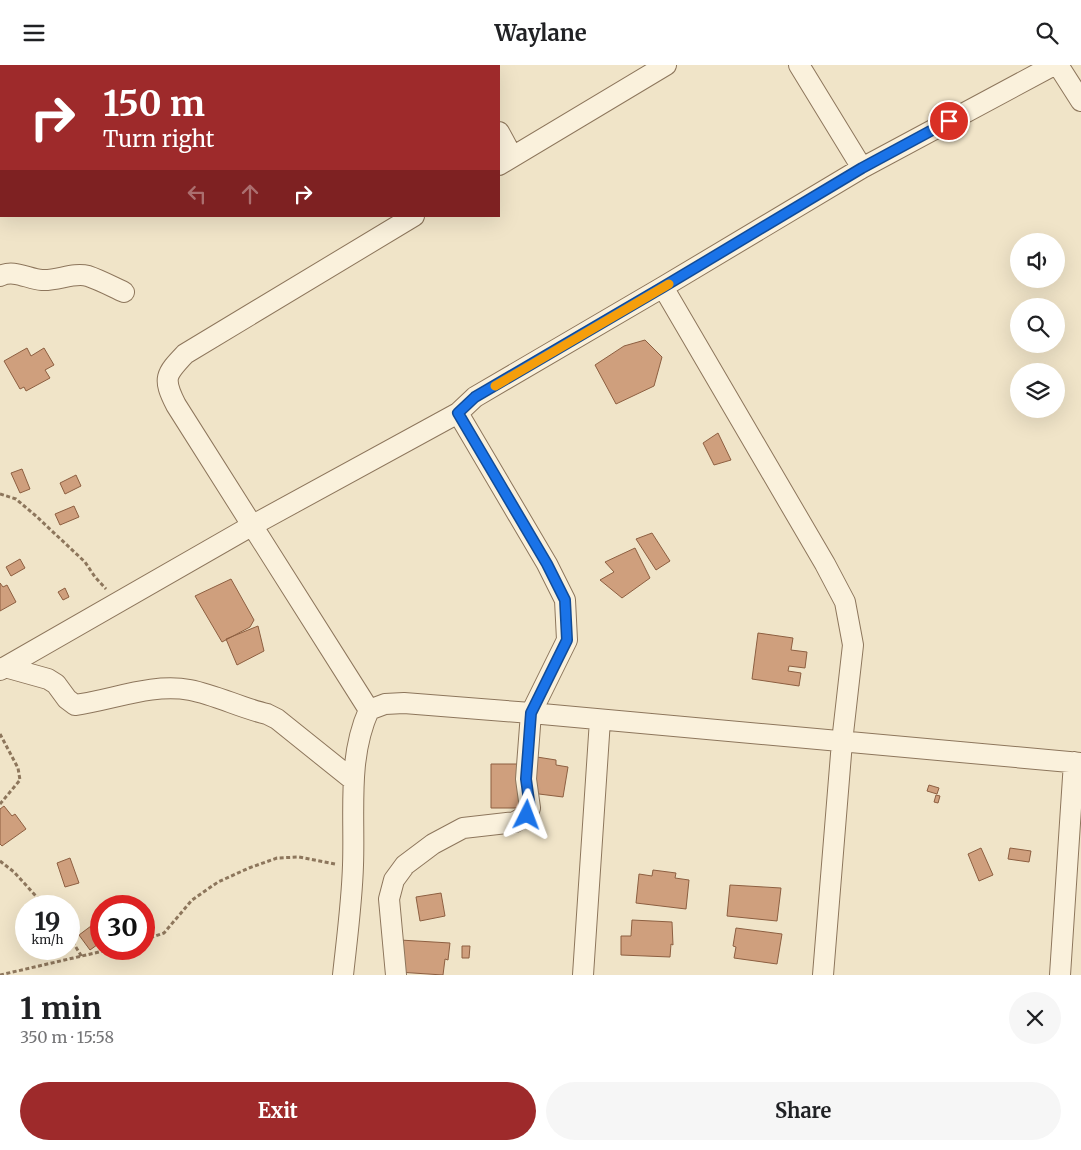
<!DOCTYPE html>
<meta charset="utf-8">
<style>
body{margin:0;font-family:Merriweather,serif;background:#f6f6f6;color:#202124;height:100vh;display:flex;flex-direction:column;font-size:19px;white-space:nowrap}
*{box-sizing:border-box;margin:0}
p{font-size:16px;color:#757577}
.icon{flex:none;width:28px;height:28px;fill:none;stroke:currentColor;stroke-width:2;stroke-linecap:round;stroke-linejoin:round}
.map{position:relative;height:910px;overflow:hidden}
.drawer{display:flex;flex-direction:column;background:#fff;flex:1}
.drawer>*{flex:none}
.guide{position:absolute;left:0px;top:0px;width:500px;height:152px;box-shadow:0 5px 20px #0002;background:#9e2a2b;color:#fff;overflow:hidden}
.controls{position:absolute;left:1010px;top:168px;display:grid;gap:10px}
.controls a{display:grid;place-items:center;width:55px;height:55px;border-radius:50%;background:#fff;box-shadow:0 5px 20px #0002;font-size:25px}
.speed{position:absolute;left:15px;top:830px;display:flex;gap:10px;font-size:25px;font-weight:700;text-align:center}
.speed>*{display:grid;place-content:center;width:65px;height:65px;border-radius:50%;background:#fff;box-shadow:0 5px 20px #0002;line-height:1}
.speed small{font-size:12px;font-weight:400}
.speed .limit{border:8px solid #d22;background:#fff;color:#111}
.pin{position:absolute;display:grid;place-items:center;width:42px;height:42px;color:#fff;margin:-21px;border:2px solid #fff;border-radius:50%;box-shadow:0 1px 5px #0007}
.me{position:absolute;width:55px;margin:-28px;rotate:3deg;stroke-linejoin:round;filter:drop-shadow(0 0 4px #0008)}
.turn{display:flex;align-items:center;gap:18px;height:105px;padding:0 20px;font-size:22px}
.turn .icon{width:65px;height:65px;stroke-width:2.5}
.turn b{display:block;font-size:35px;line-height:42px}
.lanes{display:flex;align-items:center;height:48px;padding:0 20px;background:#0003;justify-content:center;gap:25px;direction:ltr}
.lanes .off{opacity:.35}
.round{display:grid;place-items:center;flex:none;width:52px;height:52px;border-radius:26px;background:#f6f6f6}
.overview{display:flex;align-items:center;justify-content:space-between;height:85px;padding:0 20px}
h1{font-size:30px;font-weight:700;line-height:38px}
.primary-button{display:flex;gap:10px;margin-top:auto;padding:10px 20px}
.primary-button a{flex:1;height:58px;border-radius:30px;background:#9e2a2b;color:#fff;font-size:20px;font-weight:700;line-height:58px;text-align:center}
.primary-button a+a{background:#f6f6f6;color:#202124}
header{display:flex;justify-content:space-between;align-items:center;height:65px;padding:0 20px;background:#fff;font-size:22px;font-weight:700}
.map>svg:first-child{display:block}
</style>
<header><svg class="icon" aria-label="menu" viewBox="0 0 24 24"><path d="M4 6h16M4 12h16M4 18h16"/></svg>Waylane<svg class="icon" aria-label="search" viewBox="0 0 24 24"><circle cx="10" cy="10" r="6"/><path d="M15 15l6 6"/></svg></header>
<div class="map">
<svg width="1081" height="910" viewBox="0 0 1081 910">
<rect width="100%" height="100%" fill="#f0e4c8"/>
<path fill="#cf9f7d" stroke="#8d5f41" d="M 645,275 L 662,292 L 654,321 L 616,339 L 595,300 L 624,281 Z
M 27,283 L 31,291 L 44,283 L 54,300 L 45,305 L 50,313 L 26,326 L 24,322 L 20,324 L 4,296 Z
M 718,368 L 731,395 L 714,400 L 703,378 Z
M 22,404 L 30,424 L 20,428 L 11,408 Z
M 76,410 L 81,421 L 65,429 L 60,418 Z
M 74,441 L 79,452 L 60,460 L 55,449 Z
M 652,468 L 670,496 L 656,505 L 636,474 Z
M 635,483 L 650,513 L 622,533 L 600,515 L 614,507 L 605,497 Z
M 20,494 L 25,503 L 11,511 L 6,502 Z
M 231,514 L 254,555 L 250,562 L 222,577 L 195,531 Z
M 0,518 L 3,522 L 7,520 L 16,537 L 0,546 Z
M 65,523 L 69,532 L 63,535 L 58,527 Z
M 258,561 L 264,586 L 237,600 L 226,574 Z
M 758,568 L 793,573 L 791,585 L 807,587 L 805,603 L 789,601 L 788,606 L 801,608 L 799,621 L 752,614 Z
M 537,692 L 556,695 L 556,700 L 568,702 L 563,732 L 531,728 Z
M 491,699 L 518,699 L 519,743 L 491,743 Z
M 929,720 L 939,723 L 937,729 L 927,726 Z
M 936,730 L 940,731 L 938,738 L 934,737 Z
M 4,741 L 12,751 L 15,749 L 26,764 L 2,781 L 0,779 L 0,744 Z
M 981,783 L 993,810 L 979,816 L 968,789 Z
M 1010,783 L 1031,786 L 1029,797 L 1008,794 Z
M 70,793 L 79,818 L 65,822 L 57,798 Z
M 653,805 L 676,808 L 675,813 L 689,815 L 686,844 L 636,838 L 639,809 L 652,811 Z
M 730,820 L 781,823 L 777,856 L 727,851 Z
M 441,828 L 445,851 L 420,856 L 416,832 Z
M 99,855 L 101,858 L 101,877 L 90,885 L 79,870 Z
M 632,855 L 672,857 L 673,880 L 671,879 L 670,892 L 621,890 L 621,871 L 631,871 Z
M 736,863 L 782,869 L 777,899 L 734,893 L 736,882 L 733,881 Z
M 400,875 L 450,878 L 448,895 L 445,894 L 443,910 L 398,907 Z
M 462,881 L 470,881 L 469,893 L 462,893 Z"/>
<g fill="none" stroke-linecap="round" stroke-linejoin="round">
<defs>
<path id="street" d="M 461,0 L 462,1
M 799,0 L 862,103
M 1058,0 L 1081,36
M 499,67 L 512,91
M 499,100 L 666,0
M 0,211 C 14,204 28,214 42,215 C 58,216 73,207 88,211 C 100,215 113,222 124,227
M 663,222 L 825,499 L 845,537 L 853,580 L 842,677 L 823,910
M 5,602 L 48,614 L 56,619 L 67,634 L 75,640 C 113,635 151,618 190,625 C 216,630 241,643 267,649 L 277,654 L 353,715
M 0,605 L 253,460 L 458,348 L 475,332 L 663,222 L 862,103 L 1054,0
M 369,645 L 176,340 C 162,313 166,309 185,289 L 414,151
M 343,910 C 347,873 352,836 353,800 C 355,749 347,693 369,645 L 385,639 L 404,638 L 531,648 L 1081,698
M 396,910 L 389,834 L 394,815 L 405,800 L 433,779 L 463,763 L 515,757 L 527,750 L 530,743 L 526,714 L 531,648 L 567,575 L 565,535 L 547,499 L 458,348
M 583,910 L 600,655
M 1060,910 L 1074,697"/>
</defs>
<use href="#street" stroke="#8d765c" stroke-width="22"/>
<path stroke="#8d765c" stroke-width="3" stroke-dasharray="4 2.5" stroke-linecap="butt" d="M 0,429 L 16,434 L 36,451 L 85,497 L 95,512 L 106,524
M 0,669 L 18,703 L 20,715 L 0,739
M 0,796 L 14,807 L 45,841
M 69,871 L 82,892
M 144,875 L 164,868 L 192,835 L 218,817 L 249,803 L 277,793 L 299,792 L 335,799
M 0,910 L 112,884"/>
<use href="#street" stroke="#faf1dc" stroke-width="20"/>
</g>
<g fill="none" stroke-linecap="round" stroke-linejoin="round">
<defs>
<path id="route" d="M 527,750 L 530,743 L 526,714 L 531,648 L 567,575 L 565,535 L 547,499 L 458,348 L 475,332 L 663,222 L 862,103 L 949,56"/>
</defs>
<use href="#route" stroke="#114b97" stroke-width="12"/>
<use href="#route" stroke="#1a73e8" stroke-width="9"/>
<path stroke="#f59e0b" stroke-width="9" d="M 495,321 L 669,219"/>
</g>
</svg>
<div class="controls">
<a><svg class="icon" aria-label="sound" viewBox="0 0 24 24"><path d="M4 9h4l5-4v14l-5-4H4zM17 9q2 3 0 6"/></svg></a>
<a><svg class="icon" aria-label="search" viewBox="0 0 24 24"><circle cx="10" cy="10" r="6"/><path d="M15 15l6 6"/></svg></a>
<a><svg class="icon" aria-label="layers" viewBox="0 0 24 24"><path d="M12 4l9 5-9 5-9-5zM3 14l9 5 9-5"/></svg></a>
</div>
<div class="speed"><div>19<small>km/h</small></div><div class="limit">30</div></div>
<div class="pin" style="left:949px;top:56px;background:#d93025"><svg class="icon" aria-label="arrive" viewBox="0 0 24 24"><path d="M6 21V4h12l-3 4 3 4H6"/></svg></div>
<svg class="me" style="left:527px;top:750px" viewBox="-20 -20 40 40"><path d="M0-17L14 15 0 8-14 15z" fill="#1a73e8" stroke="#fff" stroke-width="4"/></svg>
<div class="guide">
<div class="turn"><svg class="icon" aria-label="right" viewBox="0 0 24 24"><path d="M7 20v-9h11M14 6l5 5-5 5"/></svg><div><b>150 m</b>Turn right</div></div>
<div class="lanes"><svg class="icon off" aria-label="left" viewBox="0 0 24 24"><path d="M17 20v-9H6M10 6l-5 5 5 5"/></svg><svg class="icon off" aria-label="ahead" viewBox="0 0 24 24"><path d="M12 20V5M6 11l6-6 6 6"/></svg><svg class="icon" aria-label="right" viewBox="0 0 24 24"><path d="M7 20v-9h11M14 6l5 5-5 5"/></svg></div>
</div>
</div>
<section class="drawer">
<div class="overview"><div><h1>1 min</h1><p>350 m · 15:58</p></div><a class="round"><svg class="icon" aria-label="close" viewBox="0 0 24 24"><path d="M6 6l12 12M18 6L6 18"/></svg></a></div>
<div class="primary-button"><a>Exit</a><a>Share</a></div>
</section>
